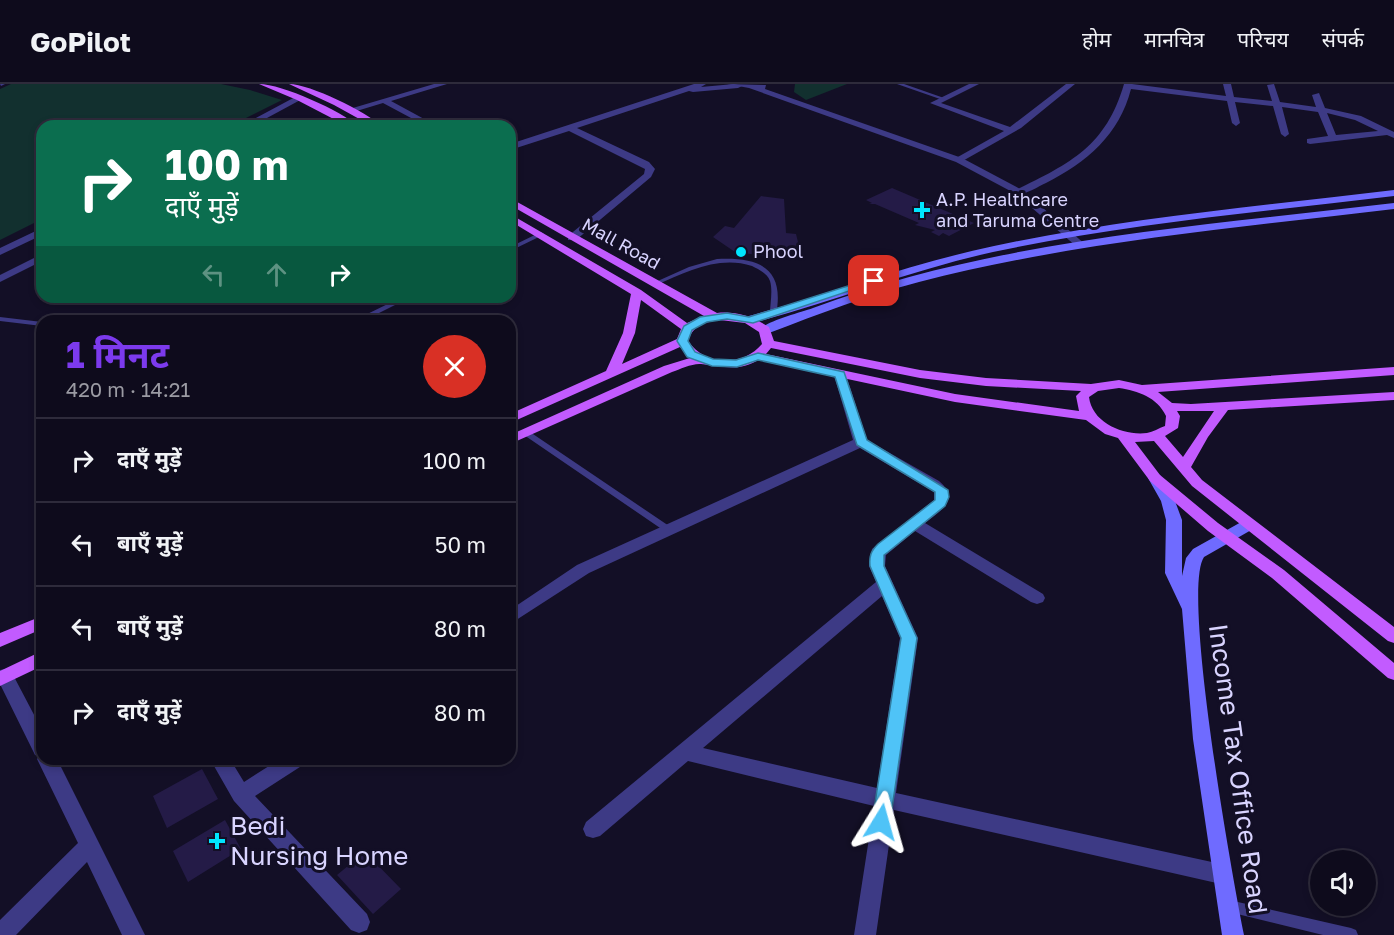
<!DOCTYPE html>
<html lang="hi">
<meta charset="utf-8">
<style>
body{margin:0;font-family:"Golos Text","Noto Sans Devanagari",sans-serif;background:#171425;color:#f1f3f6;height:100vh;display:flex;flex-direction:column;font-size:22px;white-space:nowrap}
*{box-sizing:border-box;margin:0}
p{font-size:20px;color:#9b9ba3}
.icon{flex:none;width:33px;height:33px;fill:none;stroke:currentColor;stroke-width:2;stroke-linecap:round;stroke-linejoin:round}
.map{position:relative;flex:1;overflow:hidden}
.side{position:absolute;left:36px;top:231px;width:480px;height:450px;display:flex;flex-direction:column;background:#0e0b1c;border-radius:18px;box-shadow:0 3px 9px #0003,0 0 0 2px #2e2b3b}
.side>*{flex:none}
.top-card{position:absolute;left:36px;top:36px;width:480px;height:183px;border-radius:18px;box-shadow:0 3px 9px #0003,0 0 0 2px #2e2b3b;background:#0b6e4f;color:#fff;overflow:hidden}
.controls{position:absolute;left:1310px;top:766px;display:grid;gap:12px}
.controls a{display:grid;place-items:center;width:66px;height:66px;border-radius:50%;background:#0e0b1c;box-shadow:0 3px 9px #0003,0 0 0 2px #2e2b3b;font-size:30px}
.pin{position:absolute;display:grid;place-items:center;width:51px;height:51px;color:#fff;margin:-26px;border-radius:12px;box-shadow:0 3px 9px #0006}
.me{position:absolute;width:66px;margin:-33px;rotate:8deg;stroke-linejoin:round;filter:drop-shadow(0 0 4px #0008)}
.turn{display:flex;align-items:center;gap:21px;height:126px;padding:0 30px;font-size:27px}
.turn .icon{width:78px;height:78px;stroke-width:2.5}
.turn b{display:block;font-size:42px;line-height:51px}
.lanes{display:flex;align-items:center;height:57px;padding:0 30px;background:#0003;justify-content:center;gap:30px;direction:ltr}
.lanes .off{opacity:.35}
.round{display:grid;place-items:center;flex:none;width:63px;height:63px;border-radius:32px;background:#171425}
.head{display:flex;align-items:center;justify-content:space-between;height:102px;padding:0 30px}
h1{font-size:36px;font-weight:700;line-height:45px;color:#7c3aed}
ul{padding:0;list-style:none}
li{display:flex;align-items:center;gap:18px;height:84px;padding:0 30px;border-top:2px solid #2e2b3b}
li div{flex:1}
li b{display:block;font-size:22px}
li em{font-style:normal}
header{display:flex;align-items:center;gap:36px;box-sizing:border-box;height:84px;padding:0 30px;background:#0e0b1c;border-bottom:2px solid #2e2b3b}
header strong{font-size:28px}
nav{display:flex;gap:33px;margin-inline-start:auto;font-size:21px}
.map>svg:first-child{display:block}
</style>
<header>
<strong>GoPilot</strong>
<nav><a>होम</a><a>मानचित्र</a><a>परिचय</a><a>संपर्क</a></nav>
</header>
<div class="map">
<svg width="1394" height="851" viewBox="0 0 1394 851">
<rect width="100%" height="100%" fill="#130f26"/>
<path fill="#12302f" d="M 11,0 L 221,0 L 250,6 L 282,16 L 230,42 L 42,42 L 42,135 L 0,156 L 0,5 Z
M 795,0 L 847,0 L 806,16 L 794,8 Z"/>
<path fill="#241b47" d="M 892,104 L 974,139 L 949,152 L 943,149 L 939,152 L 931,148 L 935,146 L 915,141 L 919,139 L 875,120 L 869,120 L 872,119 L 866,116 Z
M 761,112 L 784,115 L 786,149 L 796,150 L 799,162 L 767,172 L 735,168 L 713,153 L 725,142 L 734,144 Z
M 202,685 L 218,715 L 167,744 L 153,712 Z
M 225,736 L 241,765 L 188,798 L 173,767 Z
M 365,768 L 401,805 L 373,830 L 337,791 Z"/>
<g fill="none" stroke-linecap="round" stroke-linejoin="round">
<path fill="#3d3a85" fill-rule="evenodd" d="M 897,0 L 904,0 L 944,14 L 940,15 Z
M 541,148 L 544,150 L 543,151 L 510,167 L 510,163 Z
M 717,175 C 760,173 785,184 776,231 L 774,232 L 770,230 C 770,220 773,207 770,197 C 767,189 758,185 752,182 C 719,171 686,188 656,201 L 652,201 L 651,200 L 689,183 Z
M 402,213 L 411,213 L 363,237 L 353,237 Z
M 0,233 L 42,238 L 42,242 L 0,237 Z
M 527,346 L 672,444 L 674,446 L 672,448 L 666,448 L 524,351 L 523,349 L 524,347 Z
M 1229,816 L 1351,844 L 1356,846 L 1358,851 L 1323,851 L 1229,828 L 1224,827 L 1223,822 L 1224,817 Z"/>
<path fill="#3d3a85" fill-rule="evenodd" d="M 434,0 L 447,0 L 391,17 L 437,42 L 426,42 L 383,19 L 350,29 L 346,26 Z
M 694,0 L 706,0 L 701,3 L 734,0 L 742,2 L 738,4 L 693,8 L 689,7 L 577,44 L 649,78 L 655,85 L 651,93 L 576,156 L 568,156 L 568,152 L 644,90 L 645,85 L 569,47 L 510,66 L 510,60 Z
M 969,0 L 979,0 L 941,19 L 1010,43 L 1066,0 L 1075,0 L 1021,44 L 959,79 L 954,76 L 956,74 L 1004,47 L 930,19 Z
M 1132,0 L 1226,12 L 1223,0 L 1231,0 L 1234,13 L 1272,17 L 1267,1 L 1274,0 L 1280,18 L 1316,23 L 1312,11 L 1319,9 L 1325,24 L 1361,32 L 1394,48 L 1394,54 L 1387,51 L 1310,60 L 1307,59 L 1307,55 L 1328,52 L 1318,28 L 1282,23 L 1289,50 L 1285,53 L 1281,50 L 1273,22 L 1235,18 L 1240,39 L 1236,42 L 1232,39 L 1227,17 L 1131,5 C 1119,51 1087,78 1046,99 C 1037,103 1026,111 1016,110 L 1016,106 C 1071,79 1106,62 1124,0 ZM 1327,29 L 1355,36 L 1378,47 L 1336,51 Z
M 297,12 L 304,14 L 252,42 L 241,42 Z
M 42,144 L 42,151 L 0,171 L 0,164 Z
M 42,170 L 42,177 L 0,198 L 0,191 Z
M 840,287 L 846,291 L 867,356 L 939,397 C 961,416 941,426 925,439 L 1043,510 L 1045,514 L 1043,518 L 1037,520 L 1031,518 L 915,447 L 886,471 L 885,482 L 918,554 L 896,709 L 1221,780 L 1228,783 L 1232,790 L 1228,797 L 1221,800 L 894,726 L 876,851 L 854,851 L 874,722 L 688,677 L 600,752 L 593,754 L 586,752 L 583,745 L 586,738 L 876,498 L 869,482 L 872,465 L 934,416 L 934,408 L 860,364 L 589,489 L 510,540 L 510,526 L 577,481 L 853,356 L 834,291 ZM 882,512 L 900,554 L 877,704 L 703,664 Z
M 5,585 L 11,587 L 42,646 L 42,675 L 57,675 L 145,851 L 122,851 L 87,778 L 16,851 L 0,851 L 0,836 L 78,759 L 37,675 L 39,672 L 35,671 L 0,600 L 0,586 Z
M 210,675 L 230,675 L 244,698 L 280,675 L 306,675 L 303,681 L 255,712 L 367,830 L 370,838 L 367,846 L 359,849 L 351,846 L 234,717 Z"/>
<path fill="#3d3a85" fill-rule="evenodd" d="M 0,0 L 5,0 L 1,2 Z
M 727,0 L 766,1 L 765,5 L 962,74 L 1022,106 L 1086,161 L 1085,163 L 1077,163 L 1016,110 L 956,78 L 749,4 Z"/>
<path fill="#6f6bff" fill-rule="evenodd" d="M 1394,106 L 1394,112 C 1260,128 1125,140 993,168 C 910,186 831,219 749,240 L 743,236 L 745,233 C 828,211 909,180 994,162 C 1125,134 1260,122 1394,106 Z
M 1394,119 L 1394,125 C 1235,144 1074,158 919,198 C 868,211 819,230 769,249 L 761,249 L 759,246 C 769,236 799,229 813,224 C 996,155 1202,142 1394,119 Z
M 1155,389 L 1160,391 L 1175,417 L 1182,436 L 1182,492 L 1186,474 L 1193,465 L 1243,437 L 1253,437 L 1256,441 L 1253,445 L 1204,473 C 1181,507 1233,797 1244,851 L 1222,851 L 1193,655 L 1182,525 L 1165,489 L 1166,436 L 1161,417 L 1148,394 Z"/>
<path fill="#c25bff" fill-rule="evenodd" d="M 259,0 C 282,0 341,27 358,42 L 347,42 L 297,16 Z
M 289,0 C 310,0 366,28 382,42 L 372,42 L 334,21 Z
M 510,114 L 717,229 C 737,227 753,233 769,243 L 774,257 L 920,286 L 986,294 L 1091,300 L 1119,296 L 1142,301 L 1394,283 L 1394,291 L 1158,308 L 1172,319 L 1191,320 L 1394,308 L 1394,316 L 1228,326 L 1208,353 L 1191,383 L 1202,396 L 1394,543 L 1394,559 L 1388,557 L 1192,402 L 1154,357 L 1135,358 L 1160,391 L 1218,439 L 1284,486 L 1394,579 L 1394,596 L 1388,594 L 1272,494 L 1208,447 L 1150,397 L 1118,354 L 1105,350 L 1086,336 L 955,318 L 758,276 C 739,288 722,282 701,280 C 693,279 680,285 672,288 L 510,360 L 510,351 L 664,282 L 690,274 L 680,263 L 510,339 L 510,330 L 606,287 L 623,249 L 631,210 L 510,137 L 510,130 L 641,206 L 687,239 L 704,232 L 510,121 ZM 641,216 L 681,245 L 677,255 L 622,280 L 635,249 ZM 720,236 L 745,239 L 759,248 L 762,260 C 743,283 705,282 688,257 C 693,241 705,238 720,236 ZM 771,264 L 920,294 L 986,302 L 1081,307 L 1076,312 L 1079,327 L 955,310 L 766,270 ZM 1119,304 C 1138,307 1157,313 1166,332 L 1165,342 C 1159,344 1153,348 1147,349 C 1124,352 1092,339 1089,313 L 1098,307 ZM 1177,327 L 1214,327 L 1183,373 L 1165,352 L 1178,344 L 1180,332 Z
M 42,532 L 42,545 L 0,563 L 0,549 Z
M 42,567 L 42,582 L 0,602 L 0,587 Z"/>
</g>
<path fill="#4fc3f7" stroke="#337fa1" stroke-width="1.5" d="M 870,195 L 879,197 L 753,239 L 727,235 L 707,238 L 692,246 L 688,257 L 695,268 L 713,275 L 736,276 L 758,269 L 844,288 L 867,356 L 948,406 L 949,413 L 945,422 L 888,468 L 884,471 L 884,482 L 917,554 L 890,738 L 888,744 L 881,746 L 875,744 L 872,738 L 901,554 L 870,482 C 869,472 871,467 878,460 L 935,416 L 935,408 L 857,361 L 835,293 L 758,276 L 737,283 L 712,282 L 687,273 L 677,257 L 684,242 L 700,233 L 727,229 L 749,233 Z"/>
<g fill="#00e5ff" stroke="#130f26" stroke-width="2">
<path d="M919 117h6v6h6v6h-6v6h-6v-6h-6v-6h6z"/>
<circle cx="741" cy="168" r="6"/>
<path d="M214 748h6v6h6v6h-6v6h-6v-6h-6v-6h6z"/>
</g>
<g text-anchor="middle" stroke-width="6" stroke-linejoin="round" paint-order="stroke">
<g font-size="18" fill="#d9d4ff" stroke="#130f26" text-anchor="start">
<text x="936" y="122">A.P. Healthcare<tspan x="936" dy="21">and Taruma Centre</tspan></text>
<text x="753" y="174">Phool</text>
</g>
<g font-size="18" fill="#d9d4ff" stroke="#130f26">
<text transform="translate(621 160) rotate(29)" y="6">Mall Road</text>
</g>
<g font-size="26" fill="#d9d4ff" stroke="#130f26">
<text transform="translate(1238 685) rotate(82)" y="9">Income Tax Office Road</text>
</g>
<g font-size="26" fill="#d9d4ff" stroke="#130f26" text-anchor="start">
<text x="230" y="751">Bedi<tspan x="230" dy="30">Nursing Home</tspan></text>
</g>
</g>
</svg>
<div class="controls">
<a><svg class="icon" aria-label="sound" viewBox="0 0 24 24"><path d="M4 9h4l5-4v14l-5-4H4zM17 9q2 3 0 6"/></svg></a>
</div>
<div class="pin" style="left:874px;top:197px;background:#d93025"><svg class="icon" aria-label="arrive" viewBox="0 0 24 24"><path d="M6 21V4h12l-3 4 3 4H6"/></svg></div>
<svg class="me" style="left:881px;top:738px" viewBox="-20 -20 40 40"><path d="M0-17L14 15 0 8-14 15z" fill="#4fc3f7" stroke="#fff" stroke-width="4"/></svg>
<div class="top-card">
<div class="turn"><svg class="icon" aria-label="right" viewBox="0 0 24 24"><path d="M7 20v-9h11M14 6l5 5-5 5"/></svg><div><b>100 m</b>दाएँ मुड़ें</div></div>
<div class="lanes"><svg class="icon off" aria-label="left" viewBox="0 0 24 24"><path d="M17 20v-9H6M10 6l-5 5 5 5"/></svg><svg class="icon off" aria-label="ahead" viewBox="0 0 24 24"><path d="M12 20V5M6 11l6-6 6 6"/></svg><svg class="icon" aria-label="right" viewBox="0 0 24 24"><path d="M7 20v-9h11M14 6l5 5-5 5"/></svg></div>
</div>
<section class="side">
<div class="head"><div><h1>1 मिनट</h1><p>420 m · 14:21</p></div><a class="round" style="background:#d93025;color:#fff"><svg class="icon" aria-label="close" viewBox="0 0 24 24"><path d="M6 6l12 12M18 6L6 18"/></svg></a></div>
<ul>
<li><svg class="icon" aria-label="right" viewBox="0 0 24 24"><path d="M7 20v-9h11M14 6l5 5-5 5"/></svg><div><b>दाएँ मुड़ें</b></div><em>100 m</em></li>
<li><svg class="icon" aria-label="left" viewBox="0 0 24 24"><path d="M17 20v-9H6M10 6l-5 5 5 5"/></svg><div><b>बाएँ मुड़ें</b></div><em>50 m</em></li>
<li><svg class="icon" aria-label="left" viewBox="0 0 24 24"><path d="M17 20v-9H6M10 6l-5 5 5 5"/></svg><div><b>बाएँ मुड़ें</b></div><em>80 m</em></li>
<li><svg class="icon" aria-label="right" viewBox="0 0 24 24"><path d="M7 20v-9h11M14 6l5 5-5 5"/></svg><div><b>दाएँ मुड़ें</b></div><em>80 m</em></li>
</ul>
</section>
</div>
